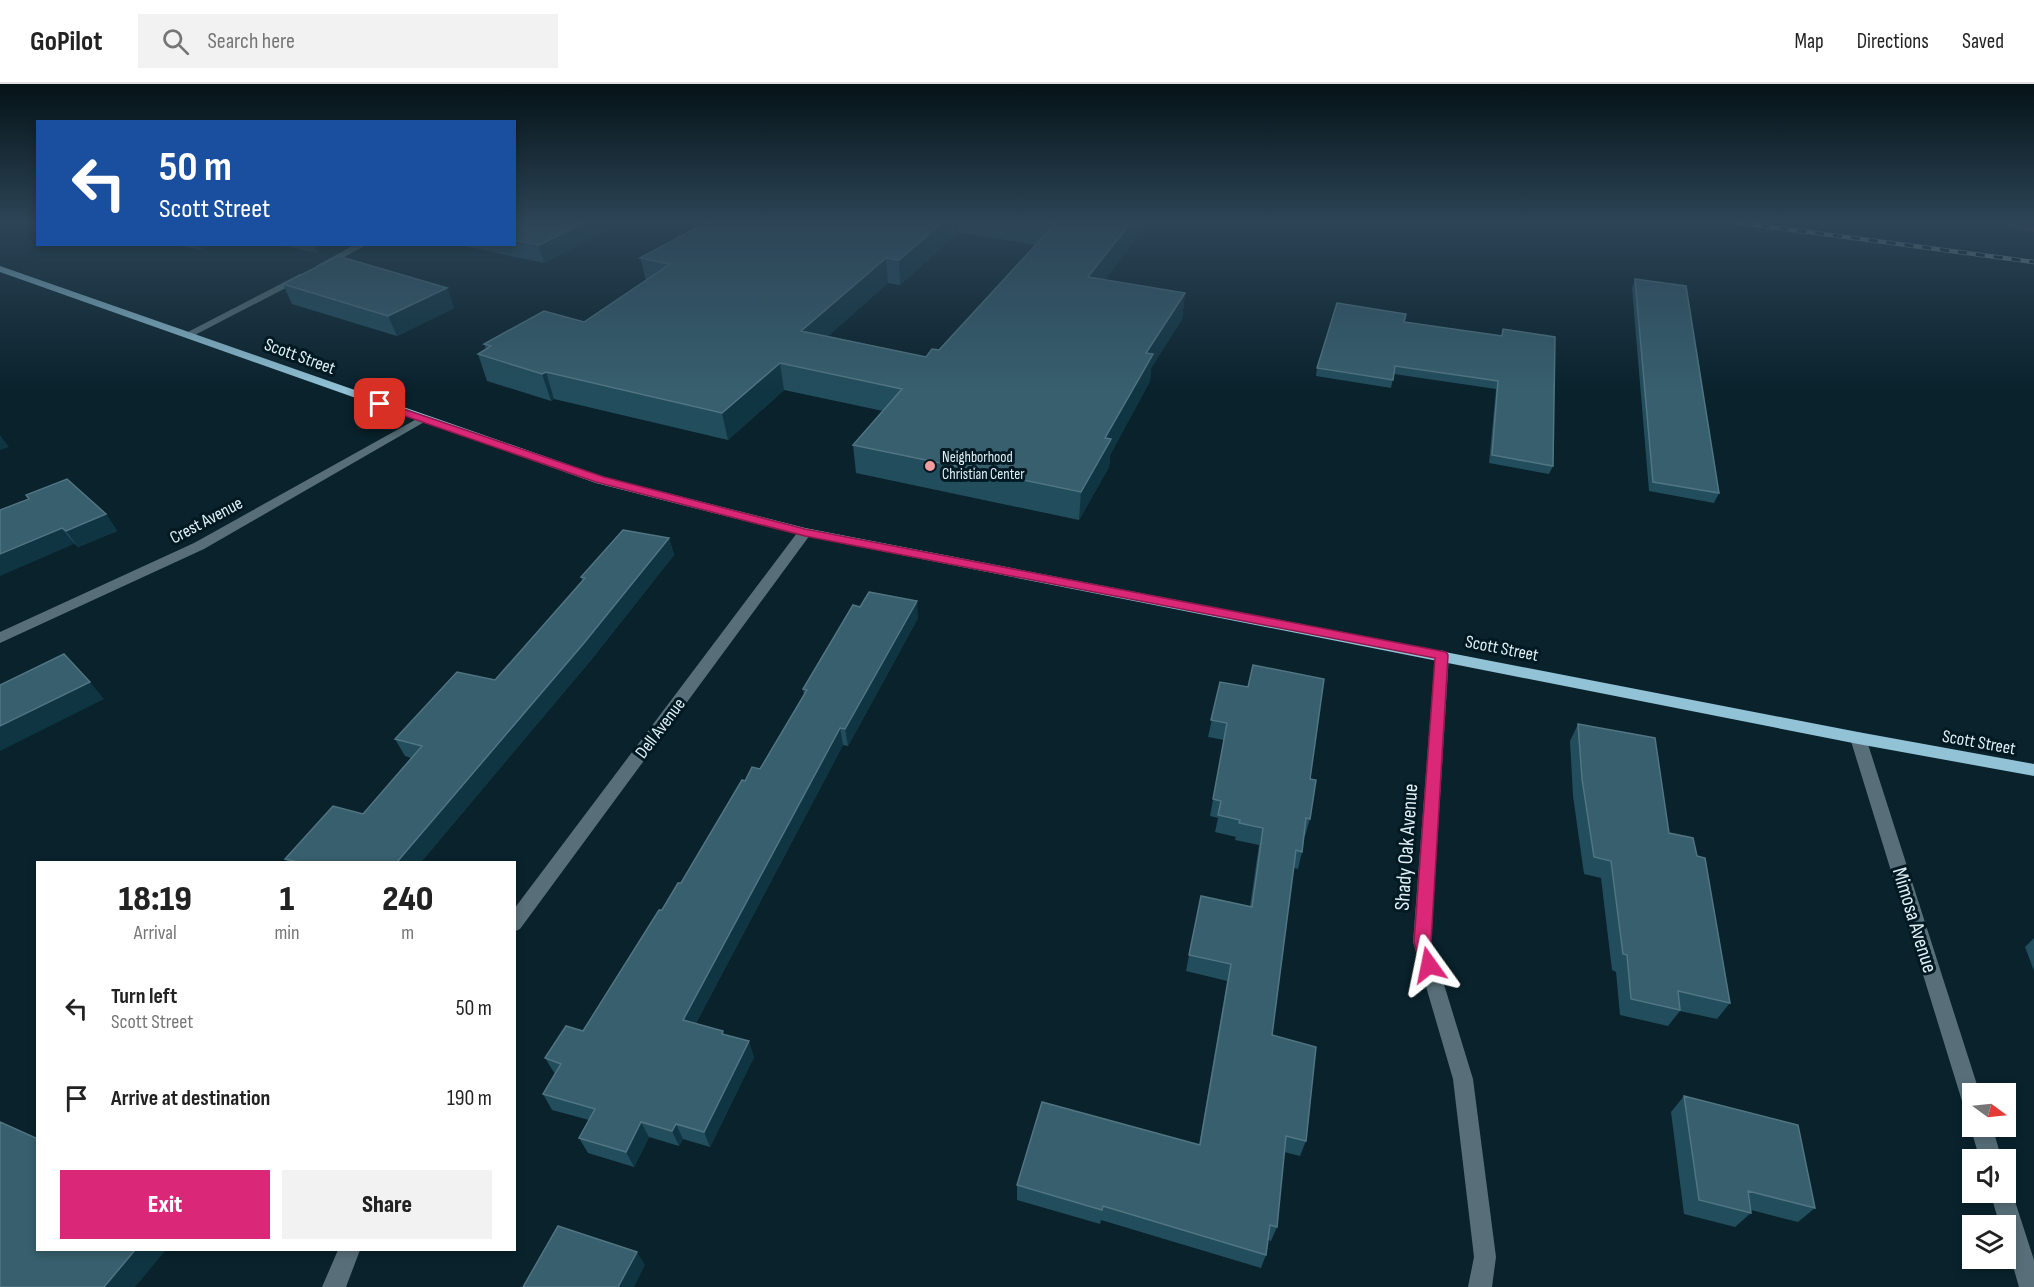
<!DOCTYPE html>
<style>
body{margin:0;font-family:"Sofia Sans Condensed",sans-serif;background:#f2f2f2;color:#222;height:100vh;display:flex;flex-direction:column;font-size:22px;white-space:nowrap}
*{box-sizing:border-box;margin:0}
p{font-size:20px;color:#767676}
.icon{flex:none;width:33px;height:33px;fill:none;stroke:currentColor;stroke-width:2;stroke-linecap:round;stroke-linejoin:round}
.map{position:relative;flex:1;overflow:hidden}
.panel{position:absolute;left:36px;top:777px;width:480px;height:390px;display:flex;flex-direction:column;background:#fff;border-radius:0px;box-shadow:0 3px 9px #0003}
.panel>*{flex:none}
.guide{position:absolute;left:36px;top:36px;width:480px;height:126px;border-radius:0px;box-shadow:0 3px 9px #0003;background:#1a4fa0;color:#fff;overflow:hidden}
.needle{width:39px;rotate:105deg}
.buttons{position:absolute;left:1962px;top:999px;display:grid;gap:12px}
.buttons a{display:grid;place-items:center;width:54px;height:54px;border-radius:0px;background:#fff;box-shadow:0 3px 9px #0003;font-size:30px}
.pin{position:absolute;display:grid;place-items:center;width:51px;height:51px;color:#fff;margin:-26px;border-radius:12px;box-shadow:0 3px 9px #0006}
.me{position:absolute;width:66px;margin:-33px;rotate:348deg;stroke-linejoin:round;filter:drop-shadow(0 0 4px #0008)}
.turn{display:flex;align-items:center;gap:21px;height:126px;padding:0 24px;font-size:27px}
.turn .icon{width:78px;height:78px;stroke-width:2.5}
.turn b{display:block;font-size:42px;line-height:51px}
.eta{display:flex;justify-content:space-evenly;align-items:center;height:102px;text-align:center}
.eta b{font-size:36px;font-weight:800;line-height:42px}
.button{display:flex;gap:12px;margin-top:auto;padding:12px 24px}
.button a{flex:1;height:69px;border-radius:0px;background:#db2777;color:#fff;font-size:24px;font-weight:800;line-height:69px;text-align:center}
.button a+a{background:#f2f2f2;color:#222}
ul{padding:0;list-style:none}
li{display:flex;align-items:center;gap:18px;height:90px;padding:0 24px}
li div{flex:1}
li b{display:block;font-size:22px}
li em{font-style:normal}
header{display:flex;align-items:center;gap:36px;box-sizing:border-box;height:84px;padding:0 30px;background:#fff;border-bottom:2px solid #e0e0e0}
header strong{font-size:28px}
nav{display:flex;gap:33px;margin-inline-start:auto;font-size:21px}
.search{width:420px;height:54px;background:#f2f2f2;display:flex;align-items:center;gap:15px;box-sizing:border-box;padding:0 21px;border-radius:0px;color:#767676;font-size:22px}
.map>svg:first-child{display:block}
</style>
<header>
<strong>GoPilot</strong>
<div class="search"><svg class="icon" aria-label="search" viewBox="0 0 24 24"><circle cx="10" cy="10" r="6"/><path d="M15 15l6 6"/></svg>Search here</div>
<nav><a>Map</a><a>Directions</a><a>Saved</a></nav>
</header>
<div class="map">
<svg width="2034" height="1203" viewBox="0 0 2034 1203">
<rect width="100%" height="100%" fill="#09222c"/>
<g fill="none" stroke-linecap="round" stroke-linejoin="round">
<path fill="#744345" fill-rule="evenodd" d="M 1967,137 L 1993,137 L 2034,142 L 2034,148 Z"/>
<path fill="#586f79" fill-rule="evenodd" d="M 356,160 L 368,160 L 324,184 L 316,182 Z
M 300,190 L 305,193 L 303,195 L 191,253 L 182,251 Z
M 422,332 L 426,333 L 426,337 L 204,465 L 0,559 L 0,548 L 194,459 Z
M 805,444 L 811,448 L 810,451 L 520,845 L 514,848 L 514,825 L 800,445 Z
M 1442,566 L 1449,571 L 1431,858 L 1473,995 L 1496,1173 L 1492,1203 L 1468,1203 L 1474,1173 L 1453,995 L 1413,858 L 1435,571 Z
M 1858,648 L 1864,650 L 1866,654 L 1980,1010 L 1972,1010 L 1972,1027 L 1965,1024 L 1962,1017 L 1850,654 L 1852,650 Z
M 1972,1037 L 1972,1042 L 1992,1042 L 2002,1076 L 1980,1076 L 1970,1042 Z
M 2006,1099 L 2009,1100 L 2012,1108 L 2034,1176 L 2034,1203 L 2019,1203 L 2006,1158 L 2006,1142 L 2000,1142 L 1990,1108 L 2006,1108 Z
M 338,1166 L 360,1166 L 346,1203 L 322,1203 Z"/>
<path fill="#91c2d6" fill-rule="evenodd" d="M 0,182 L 604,393 L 805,444 L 1858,648 L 2034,680 L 2034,692 L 1858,660 L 800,451 L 596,399 L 0,188 Z"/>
<defs>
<path id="rail" d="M 1726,137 L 2034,178"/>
</defs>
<use href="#rail" stroke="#8598a0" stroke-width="4.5"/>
<use href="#rail" stroke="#011922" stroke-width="3" stroke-dasharray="9" stroke-linecap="butt"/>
</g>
<path fill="#224d5c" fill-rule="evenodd" d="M 514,137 L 627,137 L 544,179 L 454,160 L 514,160 Z
M 709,137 L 1149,137 L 1104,196 L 1185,209 L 1182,235 L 1151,284 L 1150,297 L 1110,371 L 1109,383 L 1079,436 L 856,389 L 853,361 L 883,327 L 784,306 L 728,356 L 554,315 L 551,317 L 487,297 L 478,270 L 486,265 L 484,260 L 584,238 L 646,196 L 640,174 ZM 959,148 L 1036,161 L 939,266 L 926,273 L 828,252 L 888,199 L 900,201 Z
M 174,160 L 212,160 L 200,166 Z
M 275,160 L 320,160 L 317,169 Z
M 1635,195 L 1719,409 L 1714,419 L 1649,407 L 1632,204 Z
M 283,200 L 447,204 L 454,224 L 397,252 L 292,220 Z
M 1404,238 L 1501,252 L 1503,245 L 1553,382 L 1549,390 L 1489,379 L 1496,305 L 1394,290 L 1391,304 L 1316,292 L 1317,284 Z
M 26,411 L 106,430 L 117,447 L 78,463 Z
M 669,454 L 674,471 L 591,576 L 421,778 L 287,778 L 285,775 L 363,730 L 411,674 L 405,672 L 395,655 L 495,596 L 582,497 L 581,493 Z
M 918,534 L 848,662 L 843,661 L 696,939 L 725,951 L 754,973 L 710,1063 L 683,1055 L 679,1062 L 649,1053 L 634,1083 L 588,1069 L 579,1054 L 589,1036 L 552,1026 L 543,1010 L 555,990 L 545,974 L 583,947 L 662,826 L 681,799 L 745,697 L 760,685 L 804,611 L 803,605 Z
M 1220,598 L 1310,695 L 1310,735 L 1305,752 L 1304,752 L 1302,768 L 1298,785 L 1294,784 L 1272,951 L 1306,1057 L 1300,1072 L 1284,1068 L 1277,1143 L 1271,1157 L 1268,1156 L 1266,1171 L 1261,1184 L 1101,1136 L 1100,1140 L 1017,1116 L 1017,1101 L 1199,1061 L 1227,897 L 1186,887 L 1189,871 L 1250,822 L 1259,761 L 1235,756 L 1236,753 L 1215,748 L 1218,734 L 1210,732 L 1224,656 L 1208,653 Z
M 1578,640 L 1669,749 L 1730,919 L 1717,935 L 1680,927 L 1668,942 L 1620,931 L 1616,888 L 1612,886 L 1601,794 L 1584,790 L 1573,712 L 1570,657 Z
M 2034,854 L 2034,887 L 2025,863 Z
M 1684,1012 L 1815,1124 L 1798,1138 L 1751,1126 L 1751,1129 L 1735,1143 L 1684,1130 L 1671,1028 Z"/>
<path fill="#103542" d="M 588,137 L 627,137 L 544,179 L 539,161 Z
M 944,137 L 959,137 L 959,148 L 900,201 L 899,176 Z
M 1132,137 L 1149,137 L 1087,218 L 1088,193 Z
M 197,160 L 212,160 L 200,166 Z
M 314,160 L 320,160 L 317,169 Z
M 886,174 L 888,199 L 805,273 L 801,247 Z
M 447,204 L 454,224 L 397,252 L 388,232 Z
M 1185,209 L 1182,235 L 1151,284 L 1150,297 L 1110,371 L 1109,383 L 1079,436 L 1081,408 L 1105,354 L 1146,269 Z
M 780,279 L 784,306 L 728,356 L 722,329 Z
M 546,288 L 554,315 L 551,317 L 542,290 Z
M 0,351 L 9,363 L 0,366 Z
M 106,430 L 117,447 L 78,463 L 66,447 Z
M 62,444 L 74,460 L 0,492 L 0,470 Z
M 669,454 L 674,471 L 591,576 L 421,778 L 397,778 Z
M 917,517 L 918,534 L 848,662 L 845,645 Z
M 90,598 L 104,615 L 0,667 L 0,642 Z
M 840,644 L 843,661 L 689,952 L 683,936 Z
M 749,957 L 754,973 L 710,1063 L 704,1048 Z
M 641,1038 L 649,1053 L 634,1083 L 626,1068 Z
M 676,1040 L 683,1055 L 679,1062 L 672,1047 Z
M 135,1166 L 166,1166 L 135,1203 L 104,1203 Z
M 637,1168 L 645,1181 L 634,1203 L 618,1203 Z"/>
<path fill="#375f6d" stroke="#517582" stroke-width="1.5" d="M 514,137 L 588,137 L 539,161 L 514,156 Z
M 709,137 L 944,137 L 899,176 L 886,174 L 801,247 L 926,273 L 932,265 L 939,266 L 1055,140 L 1039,137 L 1132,137 L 1088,193 L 1185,209 L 1146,269 L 1153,270 L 1105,354 L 1111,355 L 1081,408 L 853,361 L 902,305 L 780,279 L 722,329 L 546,288 L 542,290 L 478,270 L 491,262 L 484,260 L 544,227 L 584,238 L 670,180 L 640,174 Z
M 338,172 L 447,204 L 388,232 L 283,200 Z
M 1635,195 L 1686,202 L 1719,409 L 1653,398 Z
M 1337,219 L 1406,230 L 1404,238 L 1502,252 L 1503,245 L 1555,253 L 1553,382 L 1492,371 L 1498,297 L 1395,282 L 1393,296 L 1317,284 Z
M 67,395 L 106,430 L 66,447 L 62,444 L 0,470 L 0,426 L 29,415 L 26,411 Z
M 623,446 L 669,454 L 584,559 L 397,778 L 299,778 L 285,775 L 333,722 L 363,730 L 422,662 L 395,655 L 457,588 L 495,596 L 585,494 L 581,493 Z
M 869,508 L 917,517 L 845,645 L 840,644 L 683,936 L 723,947 L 722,950 L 749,957 L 704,1048 L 676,1040 L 672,1047 L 641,1038 L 626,1068 L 579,1054 L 595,1025 L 543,1010 L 561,980 L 545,974 L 566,942 L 583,947 L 659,826 L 662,826 L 678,799 L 681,799 L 742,696 L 745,697 L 752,683 L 760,685 L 807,606 L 803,605 L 853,521 L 860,523 Z
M 64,570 L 90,598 L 0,642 L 0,601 Z
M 1253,581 L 1324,595 L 1310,695 L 1316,696 L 1310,735 L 1306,734 L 1302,768 L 1296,766 L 1272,951 L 1316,963 L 1306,1057 L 1286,1052 L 1277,1143 L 1270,1141 L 1266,1171 L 1103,1122 L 1102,1126 L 1017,1101 L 1042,1018 L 1200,1061 L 1231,880 L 1189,871 L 1201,812 L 1252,823 L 1263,744 L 1239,739 L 1240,736 L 1218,731 L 1221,717 L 1213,715 L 1227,639 L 1211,636 L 1220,598 L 1248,603 Z
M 1578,640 L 1655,654 L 1669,749 L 1693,754 L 1697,772 L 1705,774 L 1730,919 L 1678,907 L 1680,926 L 1631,915 L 1627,871 L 1623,870 L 1611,777 L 1594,773 L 1582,695 Z
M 1684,1012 L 1798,1041 L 1815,1124 L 1748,1107 L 1751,1129 L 1699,1116 Z
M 0,1038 L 38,1055 L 38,1166 L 135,1166 L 104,1203 L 0,1203 Z
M 558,1142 L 637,1168 L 618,1203 L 523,1203 Z"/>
<linearGradient id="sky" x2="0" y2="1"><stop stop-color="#051318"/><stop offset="0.45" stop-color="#2c4456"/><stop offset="1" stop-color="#2c4456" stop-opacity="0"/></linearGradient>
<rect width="2034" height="306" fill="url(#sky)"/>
<path fill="#db2777" stroke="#8e194d" stroke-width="1.5" d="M 380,317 L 604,393 L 805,445 L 1446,568 L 1448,571 L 1431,858 L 1438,881 L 1435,886 L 1429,889 L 1423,886 L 1414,858 L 1435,574 L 805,452 L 596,398 L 376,322 L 376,318 Z"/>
<circle fill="#f59b9e" stroke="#011922" stroke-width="2" cx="930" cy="382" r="6"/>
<g text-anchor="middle" stroke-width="6" stroke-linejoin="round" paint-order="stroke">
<g font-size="15" fill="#e0eff5" stroke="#011922" text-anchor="start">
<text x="942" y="378">Neighborhood<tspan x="942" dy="17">Christian Center</tspan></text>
</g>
<g font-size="18" fill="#e0eff5" stroke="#011922">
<text transform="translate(300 272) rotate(20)" y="6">Scott Street</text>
<text transform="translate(206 436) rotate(-28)" y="6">Crest Avenue</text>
<text transform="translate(1502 564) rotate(11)" y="6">Scott Street</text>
<text transform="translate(660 644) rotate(-53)" y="6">Dell Avenue</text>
<text transform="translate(1979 658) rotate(10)" y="6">Scott Street</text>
</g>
<g font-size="21" fill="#e0eff5" stroke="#011922">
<text transform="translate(1406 763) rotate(-86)" y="7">Shady Oak Avenue</text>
<text transform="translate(1915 836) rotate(73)" y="7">Mimosa Avenue</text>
</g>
</g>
</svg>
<div class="buttons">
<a><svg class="needle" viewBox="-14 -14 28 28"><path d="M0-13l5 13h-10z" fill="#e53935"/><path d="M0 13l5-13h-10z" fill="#767676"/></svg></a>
<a><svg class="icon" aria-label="sound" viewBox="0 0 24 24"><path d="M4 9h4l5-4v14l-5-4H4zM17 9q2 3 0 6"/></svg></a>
<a><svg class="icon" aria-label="layers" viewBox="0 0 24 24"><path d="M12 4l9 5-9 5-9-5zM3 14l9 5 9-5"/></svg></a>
</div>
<div class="pin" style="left:380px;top:320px;background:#d93025"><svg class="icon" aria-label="arrive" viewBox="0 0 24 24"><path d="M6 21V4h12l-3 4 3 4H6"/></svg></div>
<svg class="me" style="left:1429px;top:881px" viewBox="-20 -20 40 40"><path d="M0-17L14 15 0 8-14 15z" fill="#db2777" stroke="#fff" stroke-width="4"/></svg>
<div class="guide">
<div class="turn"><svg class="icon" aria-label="left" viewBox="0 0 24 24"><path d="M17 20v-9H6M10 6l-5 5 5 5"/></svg><div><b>50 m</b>Scott Street</div></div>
</div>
<section class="panel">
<div class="eta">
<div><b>18:19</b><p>Arrival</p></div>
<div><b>1</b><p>min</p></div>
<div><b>240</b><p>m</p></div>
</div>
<ul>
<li><svg class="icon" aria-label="left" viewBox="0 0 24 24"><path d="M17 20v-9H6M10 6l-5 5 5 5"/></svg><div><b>Turn left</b><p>Scott Street</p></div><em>50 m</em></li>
<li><svg class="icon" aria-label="arrive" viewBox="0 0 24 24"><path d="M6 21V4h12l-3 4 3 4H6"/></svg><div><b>Arrive at destination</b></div><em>190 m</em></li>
</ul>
<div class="button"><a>Exit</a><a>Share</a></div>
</section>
</div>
